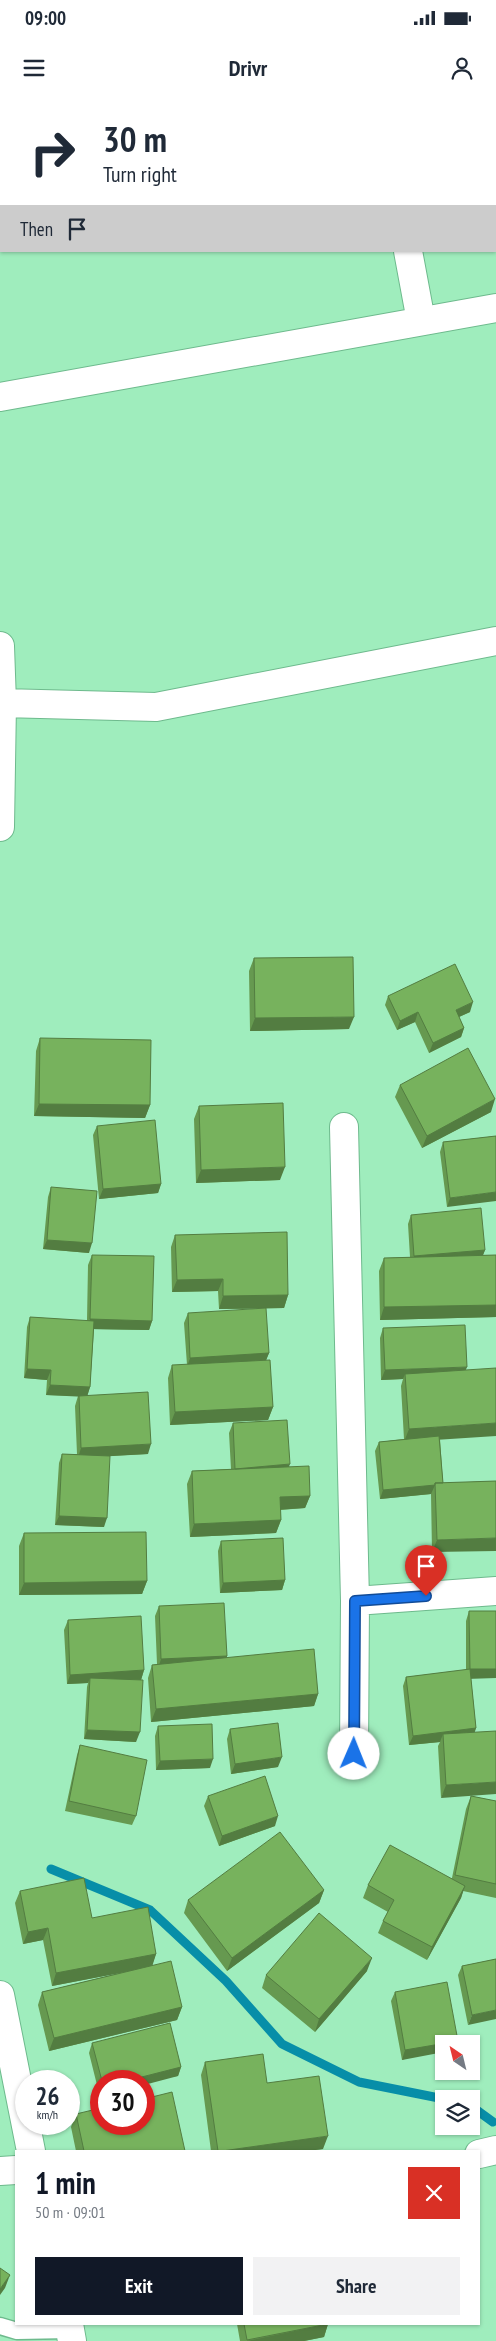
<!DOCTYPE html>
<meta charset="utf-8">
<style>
body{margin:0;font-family:"PT Sans Narrow",sans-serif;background:#f2f2f3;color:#1f2937;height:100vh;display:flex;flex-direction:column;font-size:19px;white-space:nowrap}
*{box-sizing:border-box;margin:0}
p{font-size:16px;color:#747a83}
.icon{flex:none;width:28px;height:28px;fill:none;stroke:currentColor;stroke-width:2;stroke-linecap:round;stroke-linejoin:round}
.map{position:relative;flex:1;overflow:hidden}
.side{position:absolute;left:15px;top:2050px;width:465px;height:175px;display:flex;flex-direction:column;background:#fff;border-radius:0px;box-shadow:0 1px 4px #0004}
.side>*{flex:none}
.guide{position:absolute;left:0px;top:0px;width:496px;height:152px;box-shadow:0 1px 4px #0004;background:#fff;color:#1f2937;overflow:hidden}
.needle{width:32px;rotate:325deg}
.tools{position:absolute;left:435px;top:1935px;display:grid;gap:10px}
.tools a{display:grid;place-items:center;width:45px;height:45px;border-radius:0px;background:#fff;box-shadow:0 1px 4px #0004;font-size:25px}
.speed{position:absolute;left:15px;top:1970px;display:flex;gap:10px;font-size:25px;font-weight:700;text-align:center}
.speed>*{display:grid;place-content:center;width:65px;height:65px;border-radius:50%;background:#fff;box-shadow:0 1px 4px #0004;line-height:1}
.speed small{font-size:12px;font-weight:400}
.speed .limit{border:8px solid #d22;background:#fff;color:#111}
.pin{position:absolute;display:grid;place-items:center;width:42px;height:42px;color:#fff;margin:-51px -21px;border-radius:50% 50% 50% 0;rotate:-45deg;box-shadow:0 0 5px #0007}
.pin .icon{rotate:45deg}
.me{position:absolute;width:55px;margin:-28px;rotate:1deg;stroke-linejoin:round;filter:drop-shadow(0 0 4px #0008)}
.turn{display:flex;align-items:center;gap:18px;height:105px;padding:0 20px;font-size:22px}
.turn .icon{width:65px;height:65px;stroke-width:2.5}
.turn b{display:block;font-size:35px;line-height:42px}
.then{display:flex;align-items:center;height:48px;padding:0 20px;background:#0003;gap:10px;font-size:19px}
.round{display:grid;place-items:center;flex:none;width:52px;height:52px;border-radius:0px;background:#f2f2f3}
.overview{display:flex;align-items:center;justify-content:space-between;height:85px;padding:0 20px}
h1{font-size:30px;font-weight:800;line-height:38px;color:#111827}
.action{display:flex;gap:10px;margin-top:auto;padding:10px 20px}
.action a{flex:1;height:58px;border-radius:0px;background:#111827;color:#fff;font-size:20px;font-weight:800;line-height:58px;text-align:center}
.action a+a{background:#f2f2f3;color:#1f2937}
.status{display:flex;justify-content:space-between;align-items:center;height:35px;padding:0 25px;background:#fff;direction:ltr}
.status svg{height:14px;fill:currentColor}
header{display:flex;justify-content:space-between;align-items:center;height:65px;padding:0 20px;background:#fff;font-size:22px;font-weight:800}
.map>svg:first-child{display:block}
</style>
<div class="status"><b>09:00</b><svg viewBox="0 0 49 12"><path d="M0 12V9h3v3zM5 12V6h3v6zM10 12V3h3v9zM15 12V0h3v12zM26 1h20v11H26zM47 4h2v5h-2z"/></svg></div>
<header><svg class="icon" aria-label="menu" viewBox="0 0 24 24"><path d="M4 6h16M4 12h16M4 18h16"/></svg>Drivr<svg class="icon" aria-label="person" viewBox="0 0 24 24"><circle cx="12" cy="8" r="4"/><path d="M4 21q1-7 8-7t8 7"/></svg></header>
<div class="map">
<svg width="496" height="2241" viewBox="0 0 496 2241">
<rect width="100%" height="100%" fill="#9fedbd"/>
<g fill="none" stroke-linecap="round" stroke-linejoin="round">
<path stroke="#078ea8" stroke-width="9" d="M 51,1769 L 150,1810 L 226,1881 L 282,1944 L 359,1982 L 444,1999
M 471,2006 L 493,2022"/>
<defs>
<path id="service" d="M 0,2226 L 17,2231 L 70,2230"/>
<path id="minor" d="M 381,0 L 381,1
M 408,151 L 421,221
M 0,297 L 496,208
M 0,546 L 2,603 L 0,727
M 2,603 L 156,607 L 496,541
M 344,1027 L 355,1501 L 354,1653
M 355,1501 L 496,1491
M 0,1895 L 31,2051
M 479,2054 L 496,2050
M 0,2071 L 16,2070
M 69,2224 L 72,2241"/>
</defs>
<use href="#service" stroke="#6eba8d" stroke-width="19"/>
<use href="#minor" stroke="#6eba8d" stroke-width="30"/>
<use href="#service" stroke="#fff" stroke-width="16"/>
<use href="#minor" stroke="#fff" stroke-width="28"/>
</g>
<path fill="#669950" d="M 254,858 L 349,929 L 250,931 L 249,871 Z
M 388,896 L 470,912 L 459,917 L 464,928 L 461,937 L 429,953 L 415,922 L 397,930 L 385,905 Z
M 40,938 L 150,1005 L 145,1018 L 34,1016 L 36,951 Z
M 400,985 L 491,1012 L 422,1048 L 395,997 Z
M 199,1006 L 280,1080 L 196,1083 L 194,1019 Z
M 97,1026 L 161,1084 L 158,1093 L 99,1099 L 93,1035 Z
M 496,1036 L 447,1107 L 440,1052 L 443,1042 Z
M 51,1087 L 89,1153 L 43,1149 L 48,1097 Z
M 411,1115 L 485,1150 L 483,1155 L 496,1155 L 496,1217 L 380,1220 L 379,1171 L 384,1158 L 410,1157 L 408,1124 Z
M 175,1135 L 288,1195 L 284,1208 L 219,1209 L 218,1191 L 172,1192 L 171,1147 Z
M 92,1155 L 152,1221 L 149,1230 L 94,1229 L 90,1287 L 87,1296 L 148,1354 L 107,1356 L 104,1427 L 55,1425 L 59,1363 L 62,1354 L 77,1354 L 75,1306 L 78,1296 L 46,1295 L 47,1280 L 24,1278 L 27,1227 L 30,1217 L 87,1221 L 88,1165 Z
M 188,1213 L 269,1253 L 266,1260 L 273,1307 L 268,1320 L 170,1325 L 168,1278 L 172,1265 L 187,1265 L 184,1223 Z
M 383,1228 L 440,1339 L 443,1383 L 496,1381 L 432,1452 L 431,1394 L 380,1399 L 375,1351 L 379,1342 L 404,1339 L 401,1286 L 403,1279 L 381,1280 L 380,1238 Z
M 233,1323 L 289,1366 L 310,1396 L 305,1408 L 280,1410 L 281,1420 L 276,1433 L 190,1437 L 187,1384 L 192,1371 L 231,1369 L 229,1333 Z
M 24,1433 L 147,1481 L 142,1494 L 19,1495 L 19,1446 Z
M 221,1441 L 285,1480 L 282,1490 L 220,1493 L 218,1451 Z
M 159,1506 L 227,1556 L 227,1558 L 318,1594 L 314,1606 L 151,1622 L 148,1578 L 152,1565 L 157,1564 L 155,1516 Z
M 469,1511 L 471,1579 L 476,1628 L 441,1698 L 438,1646 L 440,1642 L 409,1645 L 403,1586 L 406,1577 L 466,1570 L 466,1521 Z
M 68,1520 L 144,1570 L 141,1580 L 136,1642 L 84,1639 L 87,1587 L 88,1583 L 67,1584 L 64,1530 Z
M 158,1626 L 210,1668 L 156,1670 L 155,1636 Z
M 230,1629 L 278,1667 L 231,1674 L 227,1639 Z
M 80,1645 L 136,1716 L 132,1725 L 65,1711 L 77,1655 Z
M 208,1696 L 275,1726 L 219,1746 L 204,1706 Z
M 471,1696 L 496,1701 L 496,1798 L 463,1791 L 461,1798 L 427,1860 L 378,1833 L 383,1821 L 388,1812 L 363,1798 L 368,1785 L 452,1778 L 466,1709 Z
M 324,1790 L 319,1803 L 227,1871 L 184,1813 L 188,1800 Z
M 20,1791 L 92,1818 L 156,1854 L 152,1865 L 182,1907 L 177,1920 L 49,1951 L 38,1905 L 42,1892 L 124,1872 L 52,1886 L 43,1840 L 23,1844 L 15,1803 Z
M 496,1859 L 468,1925 L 458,1875 L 462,1866 Z
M 367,1871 L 315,1932 L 262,1888 L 266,1875 Z
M 395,1892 L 458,1941 L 457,1944 L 444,1944 L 402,1960 L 391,1901 Z
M 92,1943 L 181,1967 L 178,1976 L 144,1981 L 101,1981 L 101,1997 L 100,1997 L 89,1953 Z
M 205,1962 L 267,1983 L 323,2049 L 307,2051 L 211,2051 L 201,1975 Z
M 76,2014 L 185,2051 L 76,2051 L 71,2027 Z
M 237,2224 L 328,2224 L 324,2237 L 304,2241 L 240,2241 Z"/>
<path fill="#537d41" d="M 473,902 L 470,912 L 452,920 L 456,910 Z
M 418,912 L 415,922 L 397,930 L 400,921 Z
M 354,917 L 349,929 L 250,931 L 255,918 Z
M 464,928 L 461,937 L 429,953 L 433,943 Z
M 495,999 L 491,1012 L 422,1048 L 427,1036 Z
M 39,1004 L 150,1005 L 145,1018 L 34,1016 Z
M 285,1067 L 280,1080 L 196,1083 L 201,1070 Z
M 161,1084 L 158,1093 L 99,1099 L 103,1089 Z
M 496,1092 L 496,1101 L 447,1107 L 450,1098 Z
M 47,1140 L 92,1143 L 89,1153 L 43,1149 Z
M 485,1150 L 481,1160 L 411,1166 L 414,1156 Z
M 223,1179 L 218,1191 L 172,1192 L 177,1180 Z
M 288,1195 L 284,1208 L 219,1209 L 223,1196 Z
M 496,1205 L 496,1217 L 380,1220 L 384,1207 Z
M 90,1219 L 152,1221 L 149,1230 L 87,1229 Z
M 269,1253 L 265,1263 L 187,1267 L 190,1258 Z
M 467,1267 L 463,1277 L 405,1274 L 403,1279 L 381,1280 L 385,1270 Z
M 27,1269 L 51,1270 L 47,1280 L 24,1278 Z
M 50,1285 L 90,1287 L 87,1297 L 46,1295 Z
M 273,1307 L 268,1320 L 170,1325 L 175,1312 Z
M 496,1323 L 496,1336 L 404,1342 L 409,1329 Z
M 151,1344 L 148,1354 L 78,1358 L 81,1348 Z
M 290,1364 L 286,1374 L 235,1369 Z
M 435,1385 L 431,1394 L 380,1399 L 383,1390 Z
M 310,1396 L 305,1408 L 275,1410 L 280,1397 Z
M 59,1416 L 107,1418 L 104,1427 L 55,1425 Z
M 281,1420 L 276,1433 L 190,1437 L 194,1424 Z
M 496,1438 L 496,1451 L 432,1452 L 437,1440 Z
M 285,1480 L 282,1490 L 220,1493 L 223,1483 Z
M 147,1481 L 142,1494 L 19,1495 L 24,1483 Z
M 227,1556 L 224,1565 L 158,1569 L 161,1559 Z
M 470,1569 L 496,1569 L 496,1578 L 466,1579 Z
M 144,1570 L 141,1580 L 90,1578 L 88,1583 L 67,1584 L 70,1575 Z
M 318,1594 L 314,1606 L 151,1622 L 156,1609 Z
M 476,1628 L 473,1638 L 443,1634 L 440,1642 L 409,1645 L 413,1636 Z
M 87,1630 L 140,1632 L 136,1642 L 84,1639 Z
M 282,1657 L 278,1667 L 231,1674 L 235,1664 Z
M 213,1659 L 210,1668 L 156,1670 L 160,1661 Z
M 496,1682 L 496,1694 L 441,1698 L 446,1685 Z
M 278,1716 L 275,1726 L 219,1746 L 222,1736 Z
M 465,1786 L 461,1798 L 427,1860 L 432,1847 Z
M 324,1790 L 319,1803 L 227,1871 L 232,1858 Z
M 48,1828 L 43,1840 L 23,1844 L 28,1832 Z
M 156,1854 L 152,1867 L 52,1886 L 56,1873 Z
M 372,1858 L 367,1871 L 315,1932 L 319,1919 Z
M 182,1907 L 177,1920 L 49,1951 L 54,1938 Z
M 496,1910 L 496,1919 L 468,1925 L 472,1915 Z
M 458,1941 L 457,1944 L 444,1944 L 444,1952 L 402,1960 L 405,1950 Z
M 181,1967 L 178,1976 L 144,1985 L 144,1981 L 126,1981 Z
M 328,2036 L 323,2049 L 307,2051 L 222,2051 Z
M 10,2175 L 5,2188 L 0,2195 L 0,2189 Z
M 328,2224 L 324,2237 L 304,2241 L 247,2241 Z"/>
<path fill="#77b25d" stroke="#537d41" d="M 353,857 L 354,917 L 255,918 L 254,858 Z
M 455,864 L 473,902 L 456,910 L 464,928 L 433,943 L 418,912 L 400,921 L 388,896 Z
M 40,938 L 151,940 L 150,1005 L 39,1004 Z
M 468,948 L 495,999 L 427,1036 L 400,985 Z
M 283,1003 L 285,1067 L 201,1070 L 199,1006 Z
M 155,1020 L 161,1084 L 103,1089 L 97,1026 Z
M 496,1036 L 496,1092 L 450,1098 L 443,1042 Z
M 51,1087 L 97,1091 L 92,1143 L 47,1140 Z
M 481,1108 L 485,1150 L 414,1156 L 411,1115 Z
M 287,1132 L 288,1195 L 223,1196 L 223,1179 L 177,1180 L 175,1135 Z
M 92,1155 L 154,1156 L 152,1221 L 90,1219 Z
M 496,1155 L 496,1205 L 384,1207 L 384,1158 Z
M 266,1208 L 269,1253 L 190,1258 L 188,1213 Z
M 30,1217 L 94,1221 L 90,1287 L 50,1285 L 51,1270 L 27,1269 Z
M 465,1225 L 467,1267 L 385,1270 L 383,1228 Z
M 270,1260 L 273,1307 L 175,1312 L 172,1265 Z
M 496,1268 L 496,1323 L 409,1329 L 405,1274 Z
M 148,1292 L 151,1344 L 81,1348 L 79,1296 Z
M 287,1320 L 290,1364 L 235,1369 L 233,1323 Z
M 439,1336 L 443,1383 L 435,1383 L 435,1385 L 383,1390 L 379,1342 Z
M 62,1354 L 110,1356 L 107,1418 L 59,1416 Z
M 309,1366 L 310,1396 L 280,1397 L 281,1420 L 194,1424 L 192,1371 Z
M 496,1381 L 496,1438 L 437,1440 L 435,1383 Z
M 146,1432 L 147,1481 L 24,1483 L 24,1433 Z
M 283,1438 L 285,1480 L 223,1483 L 221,1441 Z
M 224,1503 L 227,1556 L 161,1559 L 159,1506 Z
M 469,1511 L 496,1511 L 496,1569 L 470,1569 Z
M 141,1516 L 144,1570 L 70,1575 L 68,1520 Z
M 314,1549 L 318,1594 L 156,1609 L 152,1565 Z
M 470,1569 L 476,1628 L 413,1636 L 406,1577 Z
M 90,1578 L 143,1580 L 140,1632 L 87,1630 Z
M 278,1623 L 282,1657 L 235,1664 L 230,1629 Z
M 212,1624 L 213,1659 L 160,1661 L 158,1626 Z
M 496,1631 L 496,1682 L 446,1685 L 443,1634 Z
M 80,1645 L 147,1660 L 136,1716 L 69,1701 Z
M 265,1676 L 278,1716 L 222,1736 L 208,1696 Z
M 471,1696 L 496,1701 L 496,1784 L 455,1775 Z
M 280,1732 L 324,1790 L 232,1858 L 188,1800 Z
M 390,1745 L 465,1786 L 432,1847 L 383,1821 L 394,1800 L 368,1785 Z
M 84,1778 L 92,1818 L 148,1807 L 156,1854 L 56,1873 L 48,1828 L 28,1832 L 20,1791 Z
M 319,1813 L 372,1858 L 319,1919 L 266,1875 Z
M 496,1859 L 496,1910 L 472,1915 L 462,1866 Z
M 171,1861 L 182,1907 L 54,1938 L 42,1892 Z
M 447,1882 L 458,1941 L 405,1950 L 395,1892 Z
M 170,1923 L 181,1967 L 126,1981 L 102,1981 L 92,1943 Z
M 263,1954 L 267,1983 L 319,1976 L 328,2036 L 222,2051 L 218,2051 L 205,1962 Z
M 172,1992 L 185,2051 L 84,2051 L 76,2014 L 101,2008 L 101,2024 L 144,2024 L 144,1999 Z
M 0,2168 L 10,2175 L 0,2189 Z
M 244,2224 L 328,2224 L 247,2240 Z"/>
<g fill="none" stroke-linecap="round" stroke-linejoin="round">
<defs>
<path id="route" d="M 354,1654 L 355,1501 L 426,1496"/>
</defs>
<use href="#route" stroke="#114b97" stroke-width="12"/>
<use href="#route" stroke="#1a73e8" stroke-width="9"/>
</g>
</svg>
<div class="tools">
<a><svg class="needle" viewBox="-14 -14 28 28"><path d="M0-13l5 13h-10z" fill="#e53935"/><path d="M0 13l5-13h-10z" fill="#747a83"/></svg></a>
<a><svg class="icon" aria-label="layers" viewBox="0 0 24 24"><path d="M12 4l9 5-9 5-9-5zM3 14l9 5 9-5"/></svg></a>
</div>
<div class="speed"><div>26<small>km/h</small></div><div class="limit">30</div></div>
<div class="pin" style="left:426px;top:1496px;background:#d93025"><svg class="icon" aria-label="arrive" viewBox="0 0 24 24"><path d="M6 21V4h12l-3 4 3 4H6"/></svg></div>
<svg class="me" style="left:354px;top:1654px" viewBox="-20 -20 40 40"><circle r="19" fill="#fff"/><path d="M0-13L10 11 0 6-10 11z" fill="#1a73e8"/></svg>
<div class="guide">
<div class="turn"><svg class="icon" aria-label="right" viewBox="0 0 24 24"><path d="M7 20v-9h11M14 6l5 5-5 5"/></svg><div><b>30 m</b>Turn right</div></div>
<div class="then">Then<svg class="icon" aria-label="arrive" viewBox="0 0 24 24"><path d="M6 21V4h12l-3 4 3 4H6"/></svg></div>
</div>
<section class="side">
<div class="overview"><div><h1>1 min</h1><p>50 m · 09:01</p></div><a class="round" style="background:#d93025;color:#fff"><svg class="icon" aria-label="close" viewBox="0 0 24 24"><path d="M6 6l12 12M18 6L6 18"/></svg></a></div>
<div class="action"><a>Exit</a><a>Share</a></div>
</section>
</div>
